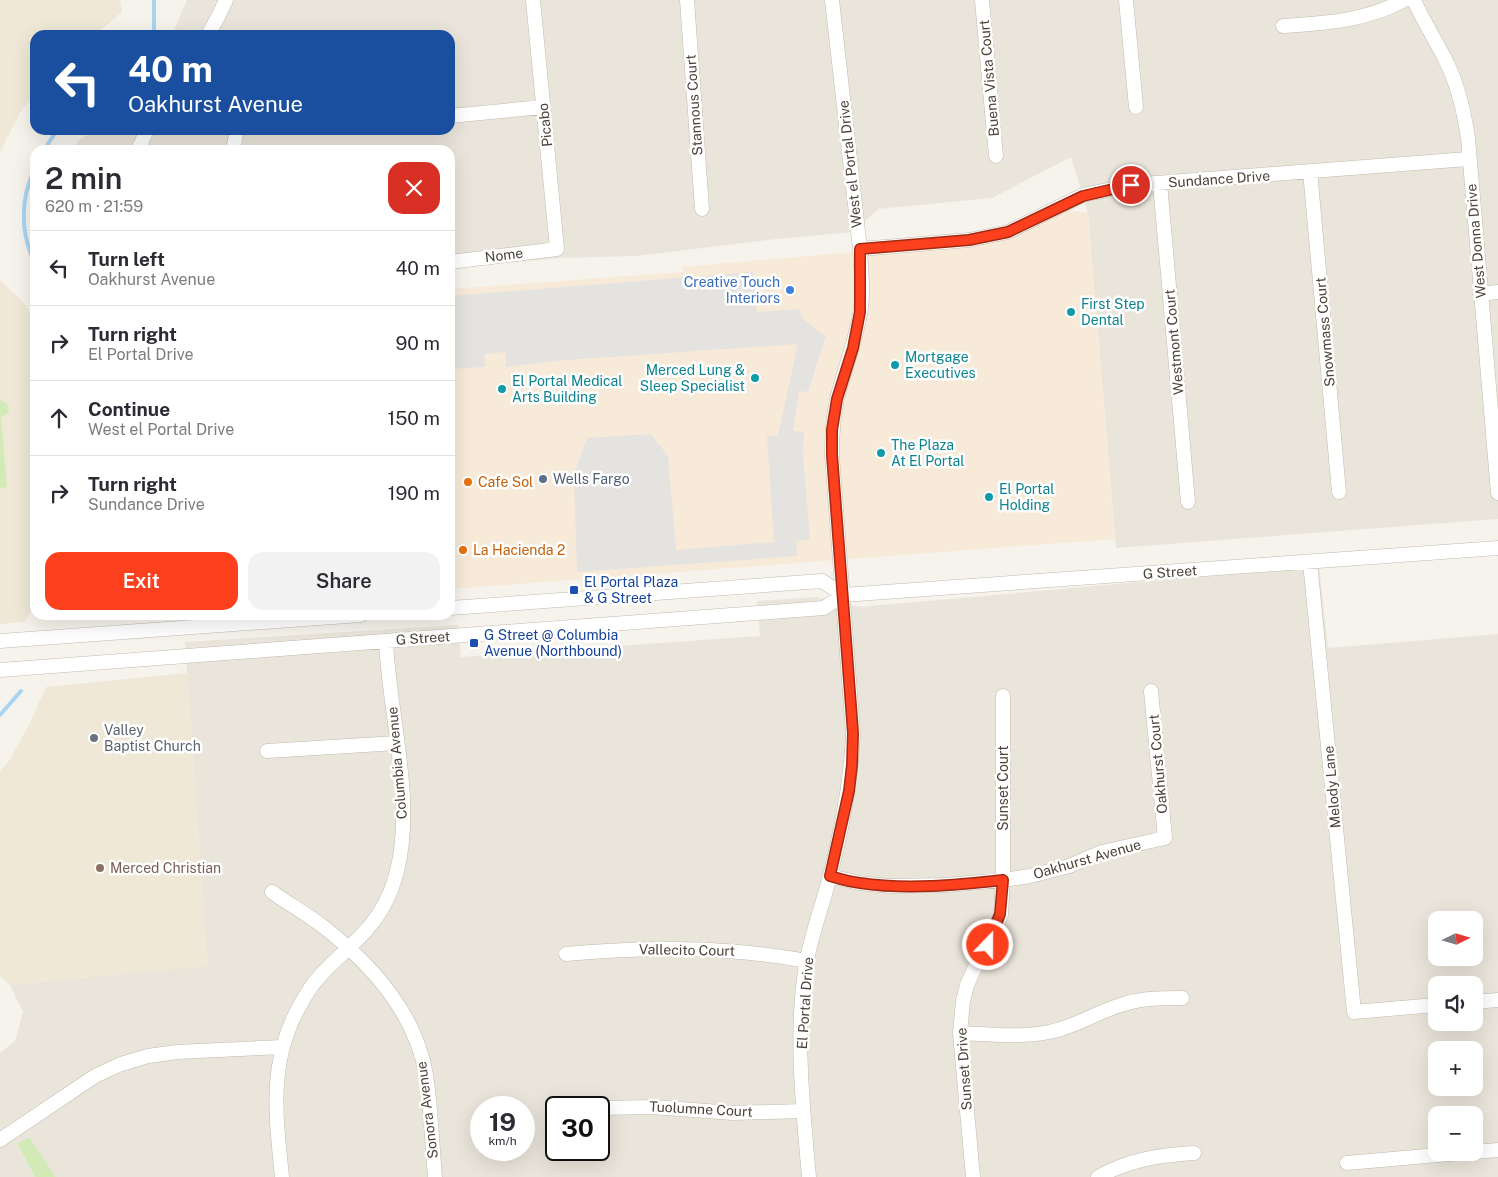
<!DOCTYPE html>
<meta charset="utf-8">
<style>
body{margin:0;font-family:"Public Sans",sans-serif;background:#f2f2f3;color:#2b2b33;height:100vh;display:flex;flex-direction:column;font-size:19px;white-space:nowrap}
*{box-sizing:border-box;margin:0}
p{font-size:16px;color:#7c7c81}
.icon{flex:none;width:28px;height:28px;fill:none;stroke:currentColor;stroke-width:2;stroke-linecap:round;stroke-linejoin:round}
.map{position:relative;flex:1;overflow:hidden}
.side{position:absolute;left:30px;top:145px;width:425px;height:475px;display:flex;flex-direction:column;background:#fff;border-radius:15px;box-shadow:0 5px 20px #0002}
.side>*{flex:none}
.guide{position:absolute;left:30px;top:30px;width:425px;height:105px;border-radius:15px;box-shadow:0 5px 20px #0002;background:#1a4fa0;color:#fff;overflow:hidden}
.needle{width:32px;rotate:85deg}
.tools{position:absolute;left:1428px;top:911px;display:grid;gap:10px}
.tools a{display:grid;place-items:center;width:55px;height:55px;border-radius:10px;background:#fff;box-shadow:0 5px 20px #0002;font-size:25px}
.speed{position:absolute;left:470px;top:1096px;display:flex;gap:10px;font-size:25px;font-weight:700;text-align:center}
.speed>*{display:grid;place-content:center;width:65px;height:65px;border-radius:50%;background:#fff;box-shadow:0 5px 20px #0002;line-height:1}
.speed small{font-size:12px;font-weight:400}
.speed .limit{border:2px solid #111;border-radius:8px;background:#fff;color:#111}
.pin{position:absolute;display:grid;place-items:center;width:42px;height:42px;color:#fff;margin:-21px;border:2px solid #fff;border-radius:50%;box-shadow:0 1px 5px #0007}
.me{position:absolute;width:55px;margin:-28px;rotate:22deg;stroke-linejoin:round;filter:drop-shadow(0 0 4px #0008)}
.turn{display:flex;align-items:center;gap:18px;height:105px;padding:0 15px;font-size:22px}
.turn .icon{width:65px;height:65px;stroke-width:2.5}
.turn b{display:block;font-size:35px;line-height:42px}
.round{display:grid;place-items:center;flex:none;width:52px;height:52px;border-radius:15px;background:#f2f2f3}
.summary{display:flex;align-items:center;justify-content:space-between;height:85px;padding:0 15px}
h1{font-size:30px;font-weight:600;line-height:38px}
.button{display:flex;gap:10px;margin-top:auto;padding:10px 15px}
.button a{flex:1;height:58px;border-radius:15px;background:#fc3f1d;color:#fff;font-size:20px;font-weight:600;line-height:58px;text-align:center}
.button a+a{background:#f2f2f3;color:#2b2b33}
ul{padding:0;list-style:none}
li{display:flex;align-items:center;gap:15px;height:75px;padding:0 15px;border-top:1px solid #e1e1e2}
li div{flex:1}
li b{display:block;font-size:19px}
li em{font-style:normal}
.map>svg:first-child{display:block}
</style>
<div class="map">
<svg width="1498" height="1177" viewBox="0 0 1498 1177">
<rect width="100%" height="100%" fill="#f6f3ec"/>
<path fill="#eae5da" fill-rule="evenodd" d="M 187,0 L 1498,0 L 1498,519 L 1116,548 L 1088,213 L 1071,157 L 992,198 L 878,209 L 853,232 L 777,239 L 636,256 L 560,258 L 450,268 L 450,150 L 73,150 L 78,141 L 96,130 L 450,130 L 450,35 L 172,35 Z
M 1319,566 L 1328,648 L 1498,634 L 1498,1177 L 56,1177 L 28,1137 L 17,1145 L 35,1177 L 0,1177 L 0,1053 L 15,1041 L 23,1012 L 10,985 L 207,965 L 185,642 L 458,625 L 461,657 L 760,636 L 757,601 L 816,597 L 860,607 ZM 1436,920 L 1474,920 L 1474,958 L 1436,958 ZM 1436,985 L 1474,985 L 1474,1022 L 1436,1022 ZM 1436,1050 L 1474,1050 L 1474,1088 L 1436,1088 ZM 481,1108 L 524,1108 L 524,1150 L 481,1150 ZM 556,1108 L 599,1108 L 599,1150 L 556,1150 ZM 1436,1115 L 1474,1115 L 1474,1152 L 1436,1152 Z"/>
<path fill="#f7ead8" d="M 1052,208 L 1088,213 L 1115,539 L 450,589 L 450,289 L 683,272 L 683,267 L 887,249 L 985,235 Z"/>
<path fill="#efe8d6" d="M 0,0 L 120,0 L 122,12 L 95,35 L 35,35 L 35,95 L 21,111 L 0,152 Z
M 0,280 L 25,304 L 35,322 L 35,602 L 25,622 L 0,624 Z
M 187,673 L 207,966 L 10,985 L 0,976 L 0,771 L 9,761 L 29,725 L 46,687 Z"/>
<path fill="#d2eab5" d="M 0,400 L 6,403 L 9,408 L 7,414 L 1,417 L 7,487 L 0,488 Z
M 29,1137 L 56,1177 L 35,1177 L 17,1144 Z"/>
<path fill="#e5e3e0" d="M 753,272 L 757,312 L 800,309 L 801,317 L 820,333 L 826,336 L 808,392 L 799,391 L 793,431 L 804,432 L 803,453 L 810,540 L 796,541 L 797,556 L 577,572 L 574,474 L 587,438 L 651,434 L 668,456 L 676,550 L 774,542 L 767,436 L 778,435 L 798,344 L 553,361 L 506,367 L 505,352 L 485,354 L 485,367 L 450,369 L 450,296 Z"/>
<g fill="none" stroke-linecap="round" stroke-linejoin="round">
<path stroke="#a9d4f2" stroke-width="4" d="M 154,35 L 154,0
M 44,150 L 57,130
M 35,169 C 20,198 20,233 35,263
M 65,617 L 66,615
M 0,715 L 21,691"/>
<defs>
<path id="minor" d="M 687,0 L 702,209
M 982,0 L 996,156
M 1126,0 L 1136,107
M 1414,0 C 1423,21 1435,39 1445,59 C 1458,84 1464,111 1468,138 L 1498,493
M 1283,26 C 1326,23 1366,21 1404,0
M 208,35 L 218,17 L 226,0
M 450,116 L 543,107
M 138,150 L 147,130
M 233,150 L 237,130
M 1310,171 L 1339,492
M 1160,183 L 1188,502
M 860,249 L 969,240 L 1008,232 L 1083,195 L 1131,185 L 1468,159
M 450,262 L 557,249 L 533,0
M 1480,294 L 1498,292
M 1310,562 L 1354,1012 L 1436,1005
M 450,608 L 822,581 L 843,595
M 0,641 L 361,615
M 0,670 L 824,608 L 843,595 L 1498,548
M 267,751 L 397,743
M 830,876 L 859,883 L 890,886 L 946,885 L 1003,880 L 1030,876 L 1069,866 L 1102,852 L 1165,838 L 1151,691
M 272,892 C 289,904 308,915 325,928 C 372,965 416,1014 426,1075 C 431,1108 432,1143 435,1177
M 566,954 C 648,947 725,946 807,961
M 1474,1002 L 1498,1000
M 960,1033 C 989,1034 1020,1038 1049,1032 C 1076,1027 1098,1011 1124,1004 C 1143,998 1162,998 1182,998
M 599,1108 L 653,1107 L 733,1113 L 803,1111
M 0,1140 L 95,1076 L 121,1064 L 148,1056 L 177,1052 L 282,1047
M 1474,1152 L 1498,1150
M 1347,1163 L 1472,1152
M 282,1177 C 276,1117 268,1063 299,1007 C 305,996 311,985 320,976 C 335,959 354,945 368,928 C 382,912 392,891 397,871 C 415,799 389,714 386,641
M 809,1177 C 803,1109 794,1028 807,960 C 812,932 823,904 830,876 C 842,829 851,782 853,733 L 832,455 C 832,436 833,417 837,399 C 844,370 855,343 860,314 C 864,293 861,270 860,249 L 832,0
M 973,1177 L 960,1033 L 963,1001 L 967,985 L 977,963 L 994,933 L 1001,914 L 1003,880 L 1003,696
M 1098,1177 C 1128,1160 1160,1155 1194,1153"/>
</defs>
<use href="#minor" stroke="#c2bbae" stroke-width="15"/>
<use href="#minor" stroke="#fff" stroke-width="14"/>
</g>
<g fill="none" stroke-linecap="round" stroke-linejoin="round">
<defs>
<path id="route" d="M 988,945 L 1000,914 L 1003,880 C 956,885 907,890 860,883 C 850,882 840,879 830,876 L 849,791 L 852,765 L 853,733 L 832,455 L 832,430 L 837,399 L 853,348 L 860,312 L 860,249 L 969,240 L 1008,232 L 1083,196 L 1131,185"/>
</defs>
<use href="#route" stroke="#a42913" stroke-width="12"/>
<use href="#route" stroke="#fc3f1d" stroke-width="9"/>
</g>
<circle fill="#3f7fe0" stroke="#fff" stroke-width="2" cx="790" cy="290" r="5"/>
<g fill="#0f9aa8" stroke="#fff" stroke-width="2">
<circle cx="1071" cy="312" r="5"/>
<circle cx="895" cy="365" r="5"/>
<circle cx="755" cy="378" r="5"/>
<circle cx="502" cy="389" r="5"/>
<circle cx="881" cy="453" r="5"/>
<circle cx="989" cy="497" r="5"/>
</g>
<circle fill="#5c6f8a" stroke="#fff" stroke-width="2" cx="543" cy="479" r="5"/>
<g fill="#e8710a" stroke="#fff" stroke-width="2">
<circle cx="468" cy="482" r="5"/>
<circle cx="463" cy="550" r="5"/>
</g>
<g fill="#1a4fb4" stroke="#fff" stroke-width="2">
<rect x="569" y="585" width="10" height="10" rx="2.5"/>
<rect x="469" y="638" width="10" height="10" rx="2.5"/>
</g>
<circle fill="#6b7280" stroke="#fff" stroke-width="2" cx="94" cy="738" r="5"/>
<circle fill="#8d6e63" stroke="#fff" stroke-width="2" cx="100" cy="868" r="5"/>
<g text-anchor="middle" stroke-width="5" stroke-linejoin="round" paint-order="stroke">
<g font-size="14" fill="#4b4439" stroke="#fff">
<text transform="translate(989 78) rotate(-95)" y="5">Buena Vista Court</text>
<text transform="translate(694 105) rotate(-94)" y="5">Stannous Court</text>
<text transform="translate(545 125) rotate(-96)" y="5">Picabo</text>
<text transform="translate(850 164) rotate(-96)" y="5">West el Portal Drive</text>
<text transform="translate(1219 179) rotate(-4)" y="5">Sundance Drive</text>
<text transform="translate(1476 241) rotate(-95)" y="5">West Donna Drive</text>
<text transform="translate(504 255) rotate(-7)" y="5">Nome</text>
<text transform="translate(1325 332) rotate(-95)" y="5">Snowmass Court</text>
<text transform="translate(1174 342) rotate(-95)" y="5">Westmont Court</text>
<text transform="translate(1170 572) rotate(-4)" y="5">G Street</text>
<text transform="translate(423 638) rotate(-4)" y="5">G Street</text>
<text transform="translate(397 763) rotate(-95)" y="5">Columbia Avenue</text>
<text transform="translate(1158 764) rotate(-95)" y="5">Oakhurst Court</text>
<text transform="translate(1332 787) rotate(-95)" y="5">Melody Lane</text>
<text transform="translate(1003 788) rotate(-90)" y="5">Sunset Court</text>
<text transform="translate(1087 859) rotate(-16)" y="5">Oakhurst Avenue</text>
<text transform="translate(687 950) rotate(1)" y="5">Vallecito Court</text>
<text transform="translate(805 1003) rotate(-86)" y="5">El Portal Drive</text>
<text transform="translate(964 1069) rotate(-94)" y="5">Sunset Drive</text>
<text transform="translate(701 1109) rotate(3)" y="5">Tuolumne Court</text>
<text transform="translate(427 1110) rotate(-97)" y="5">Sonora Avenue</text>
</g>
<g font-size="14" fill="#366cbe" stroke="#fff" text-anchor="end">
<text x="780" y="287">Creative Touch<tspan x="780" dy="16">Interiors</tspan></text>
</g>
<g font-size="14" fill="#0d838f" stroke="#fff" text-anchor="start">
<text x="1081" y="309">First Step<tspan x="1081" dy="16">Dental</tspan></text>
<text x="905" y="362">Mortgage<tspan x="905" dy="16">Executives</tspan></text>
<text x="745" y="375" text-anchor="end">Merced Lung &amp;<tspan x="745" dy="16">Sleep Specialist</tspan></text>
<text x="512" y="386">El Portal Medical<tspan x="512" dy="16">Arts Building</tspan></text>
<text x="891" y="450">The Plaza<tspan x="891" dy="16">At El Portal</tspan></text>
<text x="999" y="494">El Portal<tspan x="999" dy="16">Holding</tspan></text>
</g>
<g font-size="14" fill="#4e5e75" stroke="#fff" text-anchor="start">
<text x="553" y="484">Wells Fargo</text>
</g>
<g font-size="14" fill="#c56008" stroke="#fff" text-anchor="start">
<text x="478" y="487">Cafe Sol</text>
<text x="473" y="555">La Hacienda 2</text>
</g>
<g font-size="14" fill="#164399" stroke="#fff" text-anchor="start">
<text x="584" y="587">El Portal Plaza<tspan x="584" dy="16">&amp; G Street</tspan></text>
<text x="484" y="640">G Street @ Columbia<tspan x="484" dy="16">Avenue (Northbound)</tspan></text>
</g>
<g font-size="14" fill="#5b616d" stroke="#fff" text-anchor="start">
<text x="104" y="735">Valley<tspan x="104" dy="16">Baptist Church</tspan></text>
</g>
<g font-size="14" fill="#785e54" stroke="#fff" text-anchor="start">
<text x="110" y="873">Merced Christian</text>
</g>
</g>
</svg>
<div class="tools">
<a><svg class="needle" viewBox="-14 -14 28 28"><path d="M0-13l5 13h-10z" fill="#e53935"/><path d="M0 13l5-13h-10z" fill="#7c7c81"/></svg></a>
<a><svg class="icon" aria-label="sound" viewBox="0 0 24 24"><path d="M4 9h4l5-4v14l-5-4H4zM17 9q2 3 0 6"/></svg></a>
<a>+</a>
<a>−</a>
</div>
<div class="speed"><div>19<small>km/h</small></div><div class="limit">30</div></div>
<div class="pin" style="left:1131px;top:185px;background:#d93025"><svg class="icon" aria-label="arrive" viewBox="0 0 24 24"><path d="M6 21V4h12l-3 4 3 4H6"/></svg></div>
<svg class="me" style="left:988px;top:945px" viewBox="-20 -20 40 40"><circle r="17" fill="#fc3f1d" stroke="#fff" stroke-width="3"/><path d="M0-11L8 9 0 5-8 9z" fill="#fff"/></svg>
<div class="guide">
<div class="turn"><svg class="icon" aria-label="left" viewBox="0 0 24 24"><path d="M17 20v-9H6M10 6l-5 5 5 5"/></svg><div><b>40 m</b>Oakhurst Avenue</div></div>
</div>
<section class="side">
<div class="summary"><div><h1>2 min</h1><p>620 m · 21:59</p></div><a class="round" style="background:#d93025;color:#fff"><svg class="icon" aria-label="close" viewBox="0 0 24 24"><path d="M6 6l12 12M18 6L6 18"/></svg></a></div>
<ul>
<li><svg class="icon" aria-label="left" viewBox="0 0 24 24"><path d="M17 20v-9H6M10 6l-5 5 5 5"/></svg><div><b>Turn left</b><p>Oakhurst Avenue</p></div><em>40 m</em></li>
<li><svg class="icon" aria-label="right" viewBox="0 0 24 24"><path d="M7 20v-9h11M14 6l5 5-5 5"/></svg><div><b>Turn right</b><p>El Portal Drive</p></div><em>90 m</em></li>
<li><svg class="icon" aria-label="ahead" viewBox="0 0 24 24"><path d="M12 20V5M6 11l6-6 6 6"/></svg><div><b>Continue</b><p>West el Portal Drive</p></div><em>150 m</em></li>
<li><svg class="icon" aria-label="right" viewBox="0 0 24 24"><path d="M7 20v-9h11M14 6l5 5-5 5"/></svg><div><b>Turn right</b><p>Sundance Drive</p></div><em>190 m</em></li>
</ul>
<div class="button"><a>Exit</a><a>Share</a></div>
</section>
</div>
